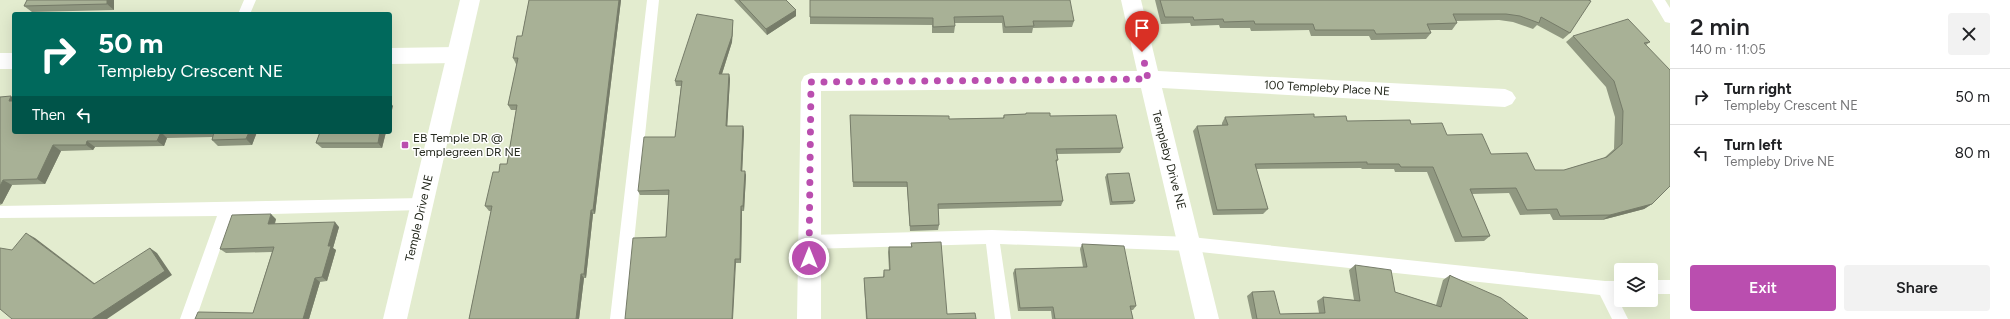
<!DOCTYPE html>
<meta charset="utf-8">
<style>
body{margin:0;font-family:Figtree,sans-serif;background:#f2f2f2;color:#202124;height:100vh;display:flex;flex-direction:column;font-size:15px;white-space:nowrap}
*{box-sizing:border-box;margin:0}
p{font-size:13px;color:#757577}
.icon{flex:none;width:22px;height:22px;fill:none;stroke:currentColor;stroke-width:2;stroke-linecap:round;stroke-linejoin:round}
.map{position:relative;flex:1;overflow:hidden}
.sheet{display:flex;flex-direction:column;background:#fff;width:340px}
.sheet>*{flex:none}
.top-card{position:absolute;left:12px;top:12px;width:380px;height:122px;border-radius:4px;box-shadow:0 4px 16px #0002;background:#00695c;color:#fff;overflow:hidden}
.buttons{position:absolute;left:1614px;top:263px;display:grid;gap:8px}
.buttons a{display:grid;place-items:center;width:44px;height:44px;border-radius:4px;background:#fff;box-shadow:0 4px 16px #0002;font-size:20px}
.pin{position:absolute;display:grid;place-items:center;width:34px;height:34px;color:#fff;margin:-41px -17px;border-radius:50% 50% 50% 0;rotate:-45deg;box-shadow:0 0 4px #0007}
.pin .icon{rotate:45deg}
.me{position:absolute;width:44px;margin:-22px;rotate:0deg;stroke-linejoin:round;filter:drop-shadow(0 0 3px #0008)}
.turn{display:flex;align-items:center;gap:14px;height:84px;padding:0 20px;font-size:18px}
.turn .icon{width:52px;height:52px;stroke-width:2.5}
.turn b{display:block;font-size:28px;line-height:34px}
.then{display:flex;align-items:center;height:38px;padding:0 20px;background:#0003;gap:8px;font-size:15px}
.round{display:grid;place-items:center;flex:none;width:42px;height:42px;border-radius:4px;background:#f2f2f2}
.overview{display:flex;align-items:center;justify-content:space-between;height:68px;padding:0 20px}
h1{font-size:24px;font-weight:600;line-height:30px}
.primary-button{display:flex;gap:8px;margin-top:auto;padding:8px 20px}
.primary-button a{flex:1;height:46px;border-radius:4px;background:#ba4eaf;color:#fff;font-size:16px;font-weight:600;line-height:46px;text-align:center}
.primary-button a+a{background:#f2f2f2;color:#202124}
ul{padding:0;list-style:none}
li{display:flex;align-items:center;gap:12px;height:56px;padding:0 20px;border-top:1px solid #e0e0e0}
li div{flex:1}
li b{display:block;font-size:15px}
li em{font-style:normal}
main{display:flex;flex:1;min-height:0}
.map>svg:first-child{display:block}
</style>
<main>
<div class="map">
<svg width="1670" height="319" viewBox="0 0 1670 319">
<rect width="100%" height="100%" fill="#e3eccf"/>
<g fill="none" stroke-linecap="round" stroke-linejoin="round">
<path fill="#fff" fill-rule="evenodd" d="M 244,0 L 256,0 L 250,14 L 238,14 Z
M 647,0 L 659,0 L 626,319 L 610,319 Z
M 1652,0 L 1665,0 L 1670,8 L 1670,23 L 1665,22 Z
M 422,198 L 427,199 L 429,204 L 427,209 L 422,210 L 232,215 L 196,319 L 180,319 L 217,216 L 0,218 L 0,206 Z
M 992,230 L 1191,237 L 1605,281 L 1621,281 L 1621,295 L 1616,295 L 1628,319 L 1612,319 L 1600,295 L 1191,251 L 1000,244 L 1011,319 L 995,319 L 986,244 L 809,249 L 804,247 L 802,242 L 804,237 L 809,235 Z
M 1651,280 L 1670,280 L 1670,294 L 1651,294 Z"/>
<path fill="#fff" fill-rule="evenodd" d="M 1121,0 L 1141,0 L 1158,71 L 1505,89 L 1512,92 L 1516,98 L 1512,104 L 1505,107 L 1162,88 L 1219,319 L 1195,319 L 1141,88 L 821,91 L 821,319 L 797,319 L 801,82 L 804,76 L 811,73 L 1137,71 Z
M 457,47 L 464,49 L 467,55 L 464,61 L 457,63 L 390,64 L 390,48 Z
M 0,53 L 14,53 L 14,69 L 0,69 Z"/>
<path fill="#fff" fill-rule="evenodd" d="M 460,0 L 480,0 L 407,319 L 383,319 Z"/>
</g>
<path fill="#909881" d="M 27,0 L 114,0 L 114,10 L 32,12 L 24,6 Z
M 529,0 L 621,0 L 595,214 L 593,214 L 586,278 L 584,278 L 579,319 L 469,319 L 491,211 L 489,211 L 485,206 L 499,172 L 507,164 L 516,110 L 511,110 L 508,105 L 517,64 L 516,64 L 513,58 L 522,36 Z
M 734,0 L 786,0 L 796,10 L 796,16 L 767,35 Z
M 810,0 L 1074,21 L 1072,27 L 1033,28 L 1032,33 L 1003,33 L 1002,23 L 955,23 L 955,26 L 954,33 L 932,33 L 932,25 L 810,24 Z
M 1155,0 L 1588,0 L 1570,33 L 1563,39 L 1537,25 L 1533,29 L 1513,22 L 1499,20 L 1456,21 L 1457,23 L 1452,30 L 1430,30 L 1431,33 L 1426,39 L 1371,40 L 1369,36 L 1311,36 L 1309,30 L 1251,31 L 1250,28 L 1220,28 L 1219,25 L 1191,26 L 1190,23 L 1161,24 Z
M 733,25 L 732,42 L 722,74 L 729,74 L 730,79 L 727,126 L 743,126 L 744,131 L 742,171 L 746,175 L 744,211 L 742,211 L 741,263 L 736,263 L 666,237 L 669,195 L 640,195 L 638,191 L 675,137 L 681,86 L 676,86 L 675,81 Z
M 1573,36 L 1650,42 L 1646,45 L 1652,204 L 1644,209 L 1602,220 L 1553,220 L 1550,214 L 1520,215 L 1509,193 L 1472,194 L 1490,236 L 1484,241 L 1455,242 L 1427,172 L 1395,172 L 1394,169 L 1362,169 L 1361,168 L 1256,169 L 1268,209 L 1263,214 L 1213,215 L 1193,131 L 1197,126 L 1222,125 L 1222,123 L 1225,117 L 1314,117 L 1347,121 L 1411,124 L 1447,135 L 1491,154 L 1535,170 L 1564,170 L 1604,158 L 1614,149 L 1615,117 L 1606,87 L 1566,42 Z
M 0,97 L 14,132 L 258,132 L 257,132 L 252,145 L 218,146 L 212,140 L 213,137 L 167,138 L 164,146 L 95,147 L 93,150 L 61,151 L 45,184 L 12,185 L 2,204 L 0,205 Z
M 1026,113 L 1050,116 L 1123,148 L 1120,153 L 1057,154 L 1058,160 L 1056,163 L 1063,201 L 1061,206 L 938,209 L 939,225 L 938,230 L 910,231 L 907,187 L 853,187 L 850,115 L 949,119 L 1003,118 L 1004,115 L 1026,114 Z
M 320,132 L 386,132 L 382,148 L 322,148 L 316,143 Z
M 1107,174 L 1135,201 L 1133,204 L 1110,205 L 1105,177 Z
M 276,219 L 275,224 L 339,227 L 333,248 L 336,250 L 327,281 L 320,282 L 309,319 L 195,319 L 253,313 L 272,252 L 226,253 L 220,249 Z
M 911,243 L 947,314 L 976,319 L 866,319 L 864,282 L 864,278 L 883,277 L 884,270 L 889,270 L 888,252 L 889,247 L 911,247 Z
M 1082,244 L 1136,306 L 1133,310 L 1131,310 L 1133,319 L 1052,319 L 1051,311 L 1018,311 L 1013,273 L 1015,269 L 1083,267 L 1080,249 Z
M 1355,265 L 1395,292 L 1436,305 L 1443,280 L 1450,275 L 1528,319 L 1252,319 L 1247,296 L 1252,292 L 1280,314 L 1319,313 L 1317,301 L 1323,297 L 1354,300 L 1349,270 Z"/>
<path fill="#767c69" d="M 107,0 L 114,0 L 114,10 L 107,4 Z
M 619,0 L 621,0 L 595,214 L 593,210 Z
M 796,10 L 796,16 L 767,35 L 766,29 Z
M 733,20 L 733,25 L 732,42 L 720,80 L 719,74 Z
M 729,74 L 730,79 L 727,131 L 726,126 Z
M 11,96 L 14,99 L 14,105 L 9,101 Z
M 390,102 L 393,106 L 390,118 Z
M 743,126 L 744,131 L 742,176 L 741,171 Z
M 161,132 L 167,138 L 164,146 L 157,141 Z
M 249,132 L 257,132 L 252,145 L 246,139 Z
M 380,132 L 386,132 L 382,148 L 378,143 Z
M 87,141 L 95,147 L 93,150 L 86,145 Z
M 53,145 L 61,151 L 45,184 L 37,179 Z
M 745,171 L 746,175 L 744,211 L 743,206 Z
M 3,180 L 12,185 L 2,204 L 0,203 L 0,186 Z
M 1652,204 L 1644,209 L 1602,220 L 1610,215 Z
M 741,206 L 742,211 L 741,263 L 740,259 Z
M 591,210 L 593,214 L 586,278 L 584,274 Z
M 271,214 L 276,219 L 273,228 L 268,224 Z
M 335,222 L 339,227 L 333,248 L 336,250 L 327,281 L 322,277 L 328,246 Z
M 26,233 L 35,238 L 102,289 L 94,284 Z
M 150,248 L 157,253 L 172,275 L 107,319 L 92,319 Z
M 735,259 L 736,263 L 733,319 L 732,319 Z
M 581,274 L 584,278 L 579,319 L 576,319 Z
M 315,278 L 320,282 L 309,319 L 303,319 Z"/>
<path fill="#a8b196" stroke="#767c69" d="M 27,0 L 107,0 L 107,4 L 24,6 Z
M 529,0 L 619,0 L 593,210 L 591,210 L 584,274 L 581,274 L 576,319 L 469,319 L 492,206 L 485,206 L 493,172 L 499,172 L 500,164 L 507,164 L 517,105 L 508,105 L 518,58 L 513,58 L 517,36 L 522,36 Z
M 739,0 L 786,0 L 796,10 L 766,29 Z
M 810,0 L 1070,0 L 1074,21 L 1033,21 L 1034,26 L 1005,27 L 1003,16 L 954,17 L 955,26 L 933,27 L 933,18 L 810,17 Z
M 1160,0 L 1588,0 L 1591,1 L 1570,33 L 1541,17 L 1539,23 L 1520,16 L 1506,14 L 1453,14 L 1457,23 L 1427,24 L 1431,33 L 1376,34 L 1374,30 L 1315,30 L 1313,24 L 1255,24 L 1254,21 L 1224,22 L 1223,19 L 1194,20 L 1193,17 L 1165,17 Z
M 697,14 L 733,20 L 732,36 L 719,74 L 729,74 L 726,126 L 743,126 L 741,171 L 745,171 L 743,206 L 741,206 L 740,259 L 735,259 L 732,319 L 625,319 L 633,238 L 666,237 L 669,190 L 638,191 L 644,137 L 675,137 L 682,81 L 675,81 Z
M 1628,19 L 1650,42 L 1644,43 L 1670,70 L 1670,186 L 1652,204 L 1610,215 L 1560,216 L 1557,209 L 1527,210 L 1516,188 L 1470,189 L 1490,236 L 1462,237 L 1433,167 L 1401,167 L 1399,164 L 1367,164 L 1367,162 L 1255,164 L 1268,209 L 1217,210 L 1197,126 L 1228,125 L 1225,117 L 1314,114 L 1314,117 L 1346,116 L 1347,121 L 1410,120 L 1411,124 L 1442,123 L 1447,135 L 1482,134 L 1491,154 L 1527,153 L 1535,170 L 1564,170 L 1607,157 L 1622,144 L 1623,111 L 1614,81 L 1573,36 Z
M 11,96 L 9,101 L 14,101 L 14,132 L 185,132 L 161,132 L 157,141 L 87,141 L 86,145 L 53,145 L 37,179 L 3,180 L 0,186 L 0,97 Z
M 1026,113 L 1050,113 L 1050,116 L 1116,115 L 1123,148 L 1056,149 L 1058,160 L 1056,160 L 1063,201 L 938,204 L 939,225 L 910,226 L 907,182 L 853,182 L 850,115 L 949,116 L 949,119 L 1004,118 L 1004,115 L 1026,114 Z
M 214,132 L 249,132 L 246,139 L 212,140 Z
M 320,132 L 380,132 L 378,143 L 316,143 Z
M 1129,173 L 1135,201 L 1112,202 L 1107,174 Z
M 271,214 L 268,224 L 335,222 L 328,246 L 331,246 L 322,277 L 315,278 L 303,319 L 195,319 L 198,312 L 253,313 L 274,247 L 220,249 L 232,215 Z
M 26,233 L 94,284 L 150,248 L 165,271 L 92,319 L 12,319 L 0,309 L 0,248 L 12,250 Z
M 941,242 L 947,314 L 975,313 L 976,319 L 867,319 L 864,278 L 884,277 L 884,270 L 890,270 L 889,247 L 912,247 L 911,243 Z
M 1082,244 L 1124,246 L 1136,306 L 1130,306 L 1133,319 L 1055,319 L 1053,307 L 1020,308 L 1015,269 L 1087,267 Z
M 1355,265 L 1391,270 L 1395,292 L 1441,307 L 1450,275 L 1451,276 L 1501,298 L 1528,319 L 1257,319 L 1252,292 L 1274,291 L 1280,314 L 1325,313 L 1323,297 L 1360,301 Z"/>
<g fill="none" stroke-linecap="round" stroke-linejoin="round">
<path stroke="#ba4eaf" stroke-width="7" stroke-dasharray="0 12.6" d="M 809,258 L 811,82 L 1148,79 L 1142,52"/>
</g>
<rect fill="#ba4eaf" stroke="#fff" stroke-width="1.5" x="401" y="141" width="8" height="8" rx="2"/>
<g text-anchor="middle" stroke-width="3" stroke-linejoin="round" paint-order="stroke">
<g font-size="12" fill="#262a1f" stroke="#fff">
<text transform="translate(1327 88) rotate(3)" y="4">100 Templeby Place NE</text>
<text transform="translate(1169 160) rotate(75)" y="4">Templeby Drive NE</text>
<text transform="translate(419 218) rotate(-77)" y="4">Temple Drive NE</text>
</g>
<g font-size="12" fill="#262a1f" stroke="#fff" text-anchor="start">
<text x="413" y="142">EB Temple DR @<tspan x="413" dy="14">Templegreen DR NE</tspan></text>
</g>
</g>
</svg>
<div class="buttons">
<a><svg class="icon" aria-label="layers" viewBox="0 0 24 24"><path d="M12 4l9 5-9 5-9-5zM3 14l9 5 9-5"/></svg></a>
</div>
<div class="pin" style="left:1142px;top:52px;background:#d93025"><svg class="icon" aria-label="arrive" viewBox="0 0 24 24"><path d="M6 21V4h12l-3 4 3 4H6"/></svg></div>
<svg class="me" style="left:809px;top:258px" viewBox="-20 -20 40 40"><circle r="17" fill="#ba4eaf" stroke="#fff" stroke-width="3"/><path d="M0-11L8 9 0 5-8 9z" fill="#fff"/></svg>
<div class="top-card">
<div class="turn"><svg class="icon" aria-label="right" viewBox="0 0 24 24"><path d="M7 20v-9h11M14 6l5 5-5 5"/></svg><div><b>50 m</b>Templeby Crescent NE</div></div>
<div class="then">Then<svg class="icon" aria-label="left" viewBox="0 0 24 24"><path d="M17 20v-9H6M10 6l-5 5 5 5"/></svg></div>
</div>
</div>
<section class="sheet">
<div class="overview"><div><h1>2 min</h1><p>140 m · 11:05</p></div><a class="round"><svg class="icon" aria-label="close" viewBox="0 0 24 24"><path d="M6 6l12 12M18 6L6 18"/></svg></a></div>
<ul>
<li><svg class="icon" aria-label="right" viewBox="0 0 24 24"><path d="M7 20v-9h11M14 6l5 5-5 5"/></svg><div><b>Turn right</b><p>Templeby Crescent NE</p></div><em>50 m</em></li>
<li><svg class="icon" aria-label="left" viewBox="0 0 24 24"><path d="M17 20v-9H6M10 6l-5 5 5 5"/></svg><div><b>Turn left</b><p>Templeby Drive NE</p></div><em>80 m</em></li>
</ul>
<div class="primary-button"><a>Exit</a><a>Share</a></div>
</section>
</main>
